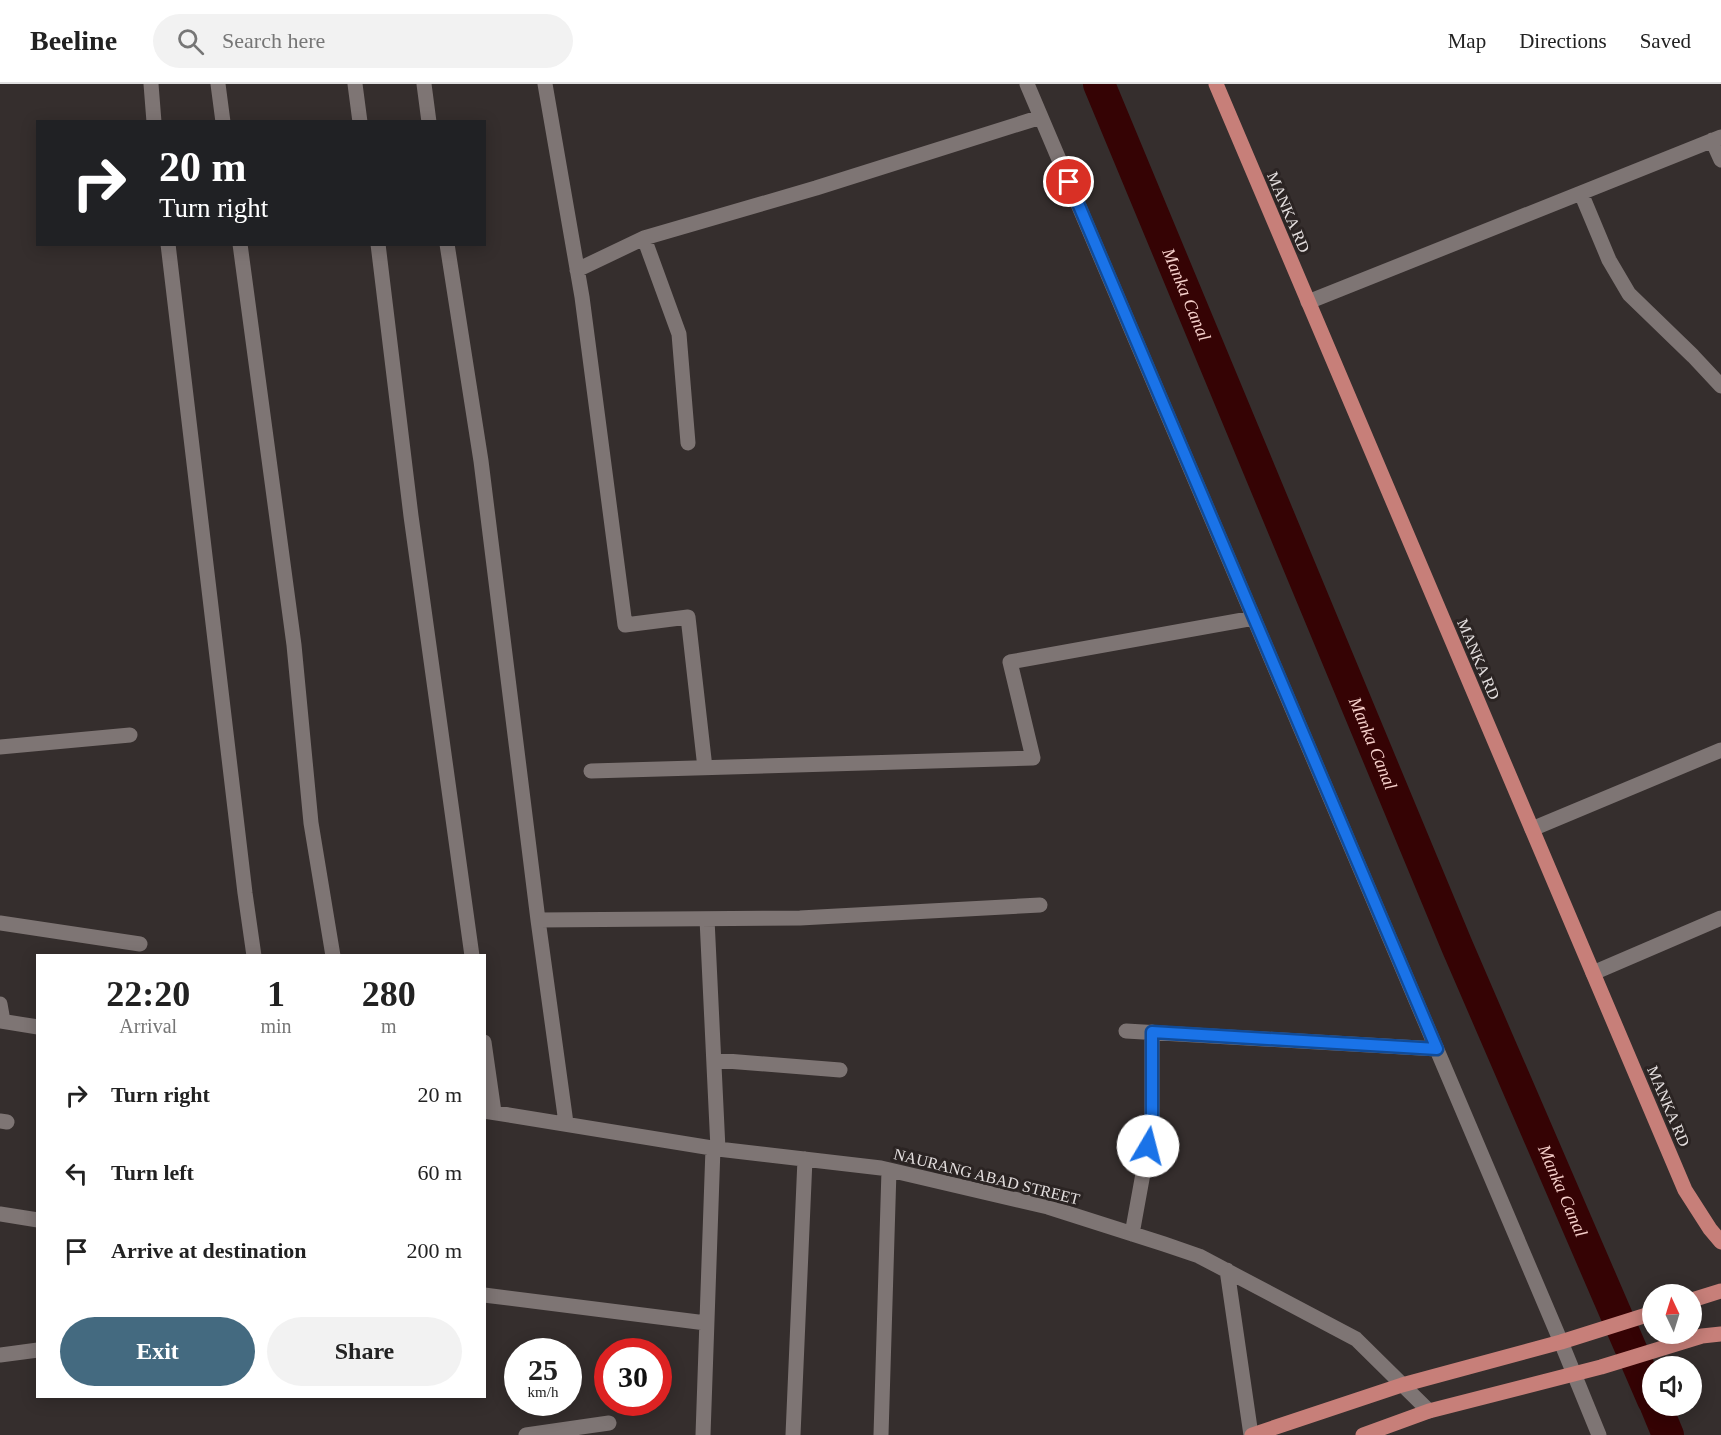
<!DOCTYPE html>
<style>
body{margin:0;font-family:Georgia,serif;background:#f2f2f2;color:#222;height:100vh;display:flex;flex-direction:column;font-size:22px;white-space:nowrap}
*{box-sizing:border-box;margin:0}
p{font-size:20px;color:#767676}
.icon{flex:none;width:33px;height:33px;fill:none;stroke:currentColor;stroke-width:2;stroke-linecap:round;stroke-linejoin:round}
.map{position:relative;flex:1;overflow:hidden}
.drawer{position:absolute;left:36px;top:870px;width:450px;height:444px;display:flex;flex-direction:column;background:#fff;border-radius:0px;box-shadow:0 3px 15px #0003}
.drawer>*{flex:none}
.guide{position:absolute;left:36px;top:36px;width:450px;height:126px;border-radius:0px;box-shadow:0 3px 15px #0003;background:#202124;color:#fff;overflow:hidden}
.needle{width:39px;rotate:356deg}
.fabs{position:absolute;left:1642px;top:1200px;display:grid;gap:12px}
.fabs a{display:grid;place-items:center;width:60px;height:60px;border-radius:50%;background:#fff;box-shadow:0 3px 15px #0003;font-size:30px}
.speed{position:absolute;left:504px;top:1254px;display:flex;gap:12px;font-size:30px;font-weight:700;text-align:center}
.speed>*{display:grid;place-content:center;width:78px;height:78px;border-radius:50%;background:#fff;box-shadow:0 3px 15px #0003;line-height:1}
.speed small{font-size:15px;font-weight:400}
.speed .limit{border:9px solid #d22;background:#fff;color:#111}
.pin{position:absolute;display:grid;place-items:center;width:51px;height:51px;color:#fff;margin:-26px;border:3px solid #fff;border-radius:50%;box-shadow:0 2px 6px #0007}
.me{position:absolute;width:66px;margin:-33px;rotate:8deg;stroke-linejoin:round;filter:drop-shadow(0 0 4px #0008)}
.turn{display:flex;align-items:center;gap:21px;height:126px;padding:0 24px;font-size:27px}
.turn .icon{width:78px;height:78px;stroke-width:2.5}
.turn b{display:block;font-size:42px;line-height:51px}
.eta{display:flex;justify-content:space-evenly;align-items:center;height:102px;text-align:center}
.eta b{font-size:36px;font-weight:600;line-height:42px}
.button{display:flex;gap:12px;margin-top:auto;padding:12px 24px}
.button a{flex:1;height:69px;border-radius:36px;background:#446a80;color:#fff;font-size:24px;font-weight:600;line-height:69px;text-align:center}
.button a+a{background:#f2f2f2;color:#222}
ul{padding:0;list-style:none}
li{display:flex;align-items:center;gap:18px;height:78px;padding:0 24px}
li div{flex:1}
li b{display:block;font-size:22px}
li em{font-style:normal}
header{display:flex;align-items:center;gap:36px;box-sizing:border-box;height:84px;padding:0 30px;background:#fff;border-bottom:2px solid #e0e0e0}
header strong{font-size:28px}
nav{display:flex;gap:33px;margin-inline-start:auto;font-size:21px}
.search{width:420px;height:54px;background:#f2f2f2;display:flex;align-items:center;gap:15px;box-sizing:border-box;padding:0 21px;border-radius:33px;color:#767676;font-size:22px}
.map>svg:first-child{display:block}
</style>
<header>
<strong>Beeline</strong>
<div class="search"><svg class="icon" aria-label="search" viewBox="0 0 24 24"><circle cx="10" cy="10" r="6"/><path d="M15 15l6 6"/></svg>Search here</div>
<nav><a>Map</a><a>Directions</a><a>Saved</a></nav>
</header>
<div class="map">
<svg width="1721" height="1351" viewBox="0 0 1721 1351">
<rect width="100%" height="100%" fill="#352e2d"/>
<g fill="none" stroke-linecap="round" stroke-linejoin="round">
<g stroke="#350304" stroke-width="32">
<path id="s1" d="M 1099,0 L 1457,862 L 1653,1316"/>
<path d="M 1656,1322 L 1668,1351"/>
</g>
<path stroke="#7e7574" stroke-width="15" d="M 151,0 L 154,38
M 218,0 L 223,38
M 355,0 L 360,38
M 424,0 L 429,38
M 545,0 L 582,213 L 625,541 L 688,533 L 705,684
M 1027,0 L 1561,1258 L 1599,1351
M 1712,56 L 1721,76
M 1581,109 L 1609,176 L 1629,210 L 1693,272 L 1721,302
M 644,154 L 679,250 L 688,359
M 168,160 L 245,809 L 254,872
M 240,160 L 294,561 L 311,739 L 333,872
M 378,160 L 411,432 L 472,872
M 447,160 L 481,377 L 538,836 L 566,1039
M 577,186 L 644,154 L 816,104 L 1041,33
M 1308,218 L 1721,53
M 0,663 L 130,651
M 591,687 L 1033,674 L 1010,578 L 1254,534
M 1532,745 L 1721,666
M 707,835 L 718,1065
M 538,836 L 800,834 L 1040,821
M 0,839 L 140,860
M 1593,889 L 1721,834
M 0,920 L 3,937
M 0,937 L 38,943
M 1126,947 L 1437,965
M 484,958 L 494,1028
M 714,976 L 840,986
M 484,1027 L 718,1065 L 881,1084 L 1048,1123 L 1164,1160 L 1199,1172 L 1356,1255 L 1429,1327
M 0,1037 L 7,1038
M 0,1130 L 38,1136
M 1132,1150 L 1152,1040 L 1152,948
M 1227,1186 L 1251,1351
M 484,1211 L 706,1239
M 0,1271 L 38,1266
M 526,1351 L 609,1339
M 703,1351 L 713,1064
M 793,1351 L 805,1075
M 881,1351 L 889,1086"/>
<path stroke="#c77f79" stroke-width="15" d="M 1216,0 L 1685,1106 L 1710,1145 L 1721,1158
M 1692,1216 L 1721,1207
M 1252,1351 L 1402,1301 L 1561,1258 L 1653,1229
M 1363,1351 L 1429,1327 L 1601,1283 L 1702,1252 L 1721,1250"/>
</g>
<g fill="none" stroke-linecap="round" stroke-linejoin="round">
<defs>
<path id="route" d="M 1069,98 L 1437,965 L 1152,948 L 1152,1040 L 1148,1062"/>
</defs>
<use href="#route" stroke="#114b97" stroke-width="15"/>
<use href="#route" stroke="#1a73e8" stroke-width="10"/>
</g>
<g text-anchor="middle" stroke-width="6" stroke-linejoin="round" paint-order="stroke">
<g font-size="16" fill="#e5e0e0" stroke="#2b2423">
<text transform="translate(1289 128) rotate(67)" y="6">MANKA RD</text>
<text transform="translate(1479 575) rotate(67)" y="6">MANKA RD</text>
<text transform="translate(1669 1022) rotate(67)" y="6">MANKA RD</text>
<text transform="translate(987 1092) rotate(14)" y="6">NAURANG ABAD STREET</text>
</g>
<g font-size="18" font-style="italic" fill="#f6d0cb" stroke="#2b2423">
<text dy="6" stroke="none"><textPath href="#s1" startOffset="228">Manka Canal</textPath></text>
<text dy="6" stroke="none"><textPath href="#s1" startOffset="714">Manka Canal</textPath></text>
<text dy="6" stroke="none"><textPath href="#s1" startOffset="1200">Manka Canal</textPath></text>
</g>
</g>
</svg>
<div class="fabs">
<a><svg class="needle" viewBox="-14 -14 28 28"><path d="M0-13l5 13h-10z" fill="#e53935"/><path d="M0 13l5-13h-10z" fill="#767676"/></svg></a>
<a><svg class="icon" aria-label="sound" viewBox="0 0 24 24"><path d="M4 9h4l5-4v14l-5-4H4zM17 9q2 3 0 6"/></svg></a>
</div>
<div class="speed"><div>25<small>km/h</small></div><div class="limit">30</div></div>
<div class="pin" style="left:1069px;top:98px;background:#d93025"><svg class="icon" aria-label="arrive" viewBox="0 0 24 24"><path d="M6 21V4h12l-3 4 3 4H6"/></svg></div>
<svg class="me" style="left:1148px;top:1062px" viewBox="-20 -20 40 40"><circle r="19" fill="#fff"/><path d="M0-13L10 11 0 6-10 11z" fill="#1a73e8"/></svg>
<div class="guide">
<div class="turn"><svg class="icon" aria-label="right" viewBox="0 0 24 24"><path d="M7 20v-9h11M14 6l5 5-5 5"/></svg><div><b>20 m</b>Turn right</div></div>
</div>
<section class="drawer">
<div class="eta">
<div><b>22:20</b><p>Arrival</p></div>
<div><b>1</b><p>min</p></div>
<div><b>280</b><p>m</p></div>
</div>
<ul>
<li><svg class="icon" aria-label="right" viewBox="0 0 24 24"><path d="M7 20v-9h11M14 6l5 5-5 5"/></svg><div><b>Turn right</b></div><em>20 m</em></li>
<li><svg class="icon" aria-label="left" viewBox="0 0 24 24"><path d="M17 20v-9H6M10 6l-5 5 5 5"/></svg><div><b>Turn left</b></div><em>60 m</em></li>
<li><svg class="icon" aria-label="arrive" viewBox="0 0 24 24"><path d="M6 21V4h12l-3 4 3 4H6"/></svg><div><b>Arrive at destination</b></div><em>200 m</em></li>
</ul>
<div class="button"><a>Exit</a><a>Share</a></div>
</section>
</div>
